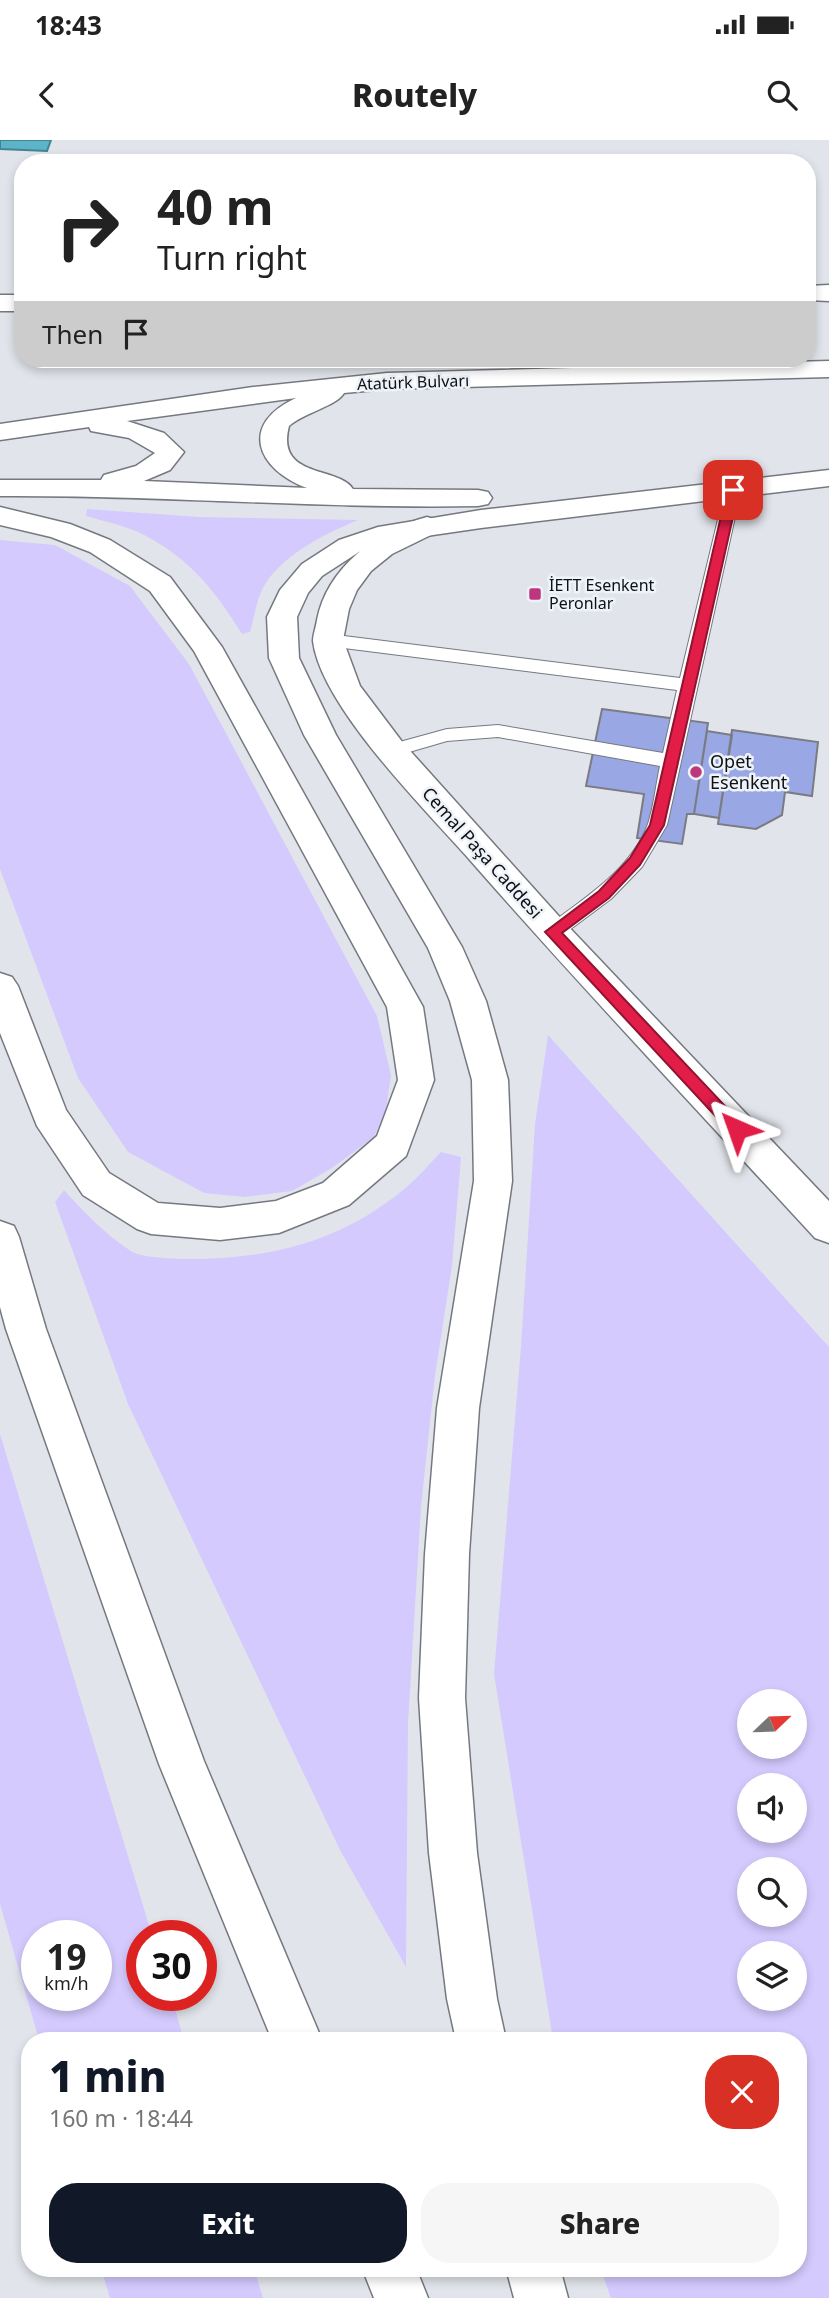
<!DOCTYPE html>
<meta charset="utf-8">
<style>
body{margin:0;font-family:"Noto Sans",sans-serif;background:#f6f6f6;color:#222;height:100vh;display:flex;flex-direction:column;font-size:26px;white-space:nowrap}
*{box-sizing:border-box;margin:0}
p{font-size:23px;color:#767676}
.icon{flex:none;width:38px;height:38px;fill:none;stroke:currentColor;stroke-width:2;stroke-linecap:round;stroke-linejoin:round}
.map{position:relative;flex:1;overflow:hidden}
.panel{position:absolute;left:21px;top:1892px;width:786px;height:245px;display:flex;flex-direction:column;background:#fff;border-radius:28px;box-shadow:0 4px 10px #0003}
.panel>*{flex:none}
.guide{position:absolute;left:14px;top:14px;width:802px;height:214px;border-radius:28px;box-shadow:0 4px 10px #0003;background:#fff;color:#222;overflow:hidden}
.needle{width:46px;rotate:67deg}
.tools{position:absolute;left:737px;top:1549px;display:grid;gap:14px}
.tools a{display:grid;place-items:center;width:70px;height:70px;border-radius:50%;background:#fff;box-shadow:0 4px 10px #0003;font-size:35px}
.speed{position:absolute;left:21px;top:1780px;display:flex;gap:14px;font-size:35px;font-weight:700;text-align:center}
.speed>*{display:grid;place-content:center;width:91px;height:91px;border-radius:50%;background:#fff;box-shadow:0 4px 10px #0003;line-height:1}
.speed small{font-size:18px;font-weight:400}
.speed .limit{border:10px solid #d22;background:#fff;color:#111}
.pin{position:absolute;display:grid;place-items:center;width:60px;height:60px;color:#fff;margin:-30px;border-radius:14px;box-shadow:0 4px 10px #0006}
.me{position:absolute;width:77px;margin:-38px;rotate:317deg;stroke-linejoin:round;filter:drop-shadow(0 0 5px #0008)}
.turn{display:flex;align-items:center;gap:24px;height:147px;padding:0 28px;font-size:32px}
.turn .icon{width:91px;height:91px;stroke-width:2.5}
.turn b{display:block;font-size:49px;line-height:60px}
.then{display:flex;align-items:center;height:66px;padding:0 28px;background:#0003;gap:14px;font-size:26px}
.round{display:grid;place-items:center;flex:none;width:74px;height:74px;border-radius:28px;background:#f6f6f6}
.head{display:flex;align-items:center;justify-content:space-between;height:119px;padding:0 28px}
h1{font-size:42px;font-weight:800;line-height:52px;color:#111827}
.button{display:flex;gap:14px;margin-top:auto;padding:14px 28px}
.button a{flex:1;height:80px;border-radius:28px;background:#111827;color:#fff;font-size:28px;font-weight:800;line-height:80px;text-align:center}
.button a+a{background:#f6f6f6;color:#222}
.status{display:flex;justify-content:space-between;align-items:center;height:49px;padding:0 35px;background:#fff;direction:ltr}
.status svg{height:19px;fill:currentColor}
header{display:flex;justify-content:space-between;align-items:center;height:91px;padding:0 28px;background:#fff;font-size:32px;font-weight:800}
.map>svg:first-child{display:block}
</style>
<div class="status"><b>18:43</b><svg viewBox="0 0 49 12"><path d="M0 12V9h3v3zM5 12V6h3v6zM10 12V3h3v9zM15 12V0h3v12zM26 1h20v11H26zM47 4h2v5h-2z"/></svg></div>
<header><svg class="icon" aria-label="back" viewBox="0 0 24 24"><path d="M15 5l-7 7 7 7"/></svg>Routely<svg class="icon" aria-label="search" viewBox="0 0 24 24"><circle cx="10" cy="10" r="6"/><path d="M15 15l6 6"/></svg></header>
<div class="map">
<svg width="829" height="2158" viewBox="0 0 829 2158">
<rect width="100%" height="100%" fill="#e1e5eb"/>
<path fill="#d5cafe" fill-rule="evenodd" d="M 87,369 L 200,377 L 358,380 C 325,394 279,416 262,450 C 256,463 254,479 250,492 L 242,494 C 214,449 188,416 138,392 C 122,385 103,381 86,376 Z
M 0,400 L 55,405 L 130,446 L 189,524 L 377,876 L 391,935 L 386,970 L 374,997 L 332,1028 L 292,1051 L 245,1057 L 204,1053 L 128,1012 L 78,938 L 0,729 Z
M 548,895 L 829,1207 L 829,2158 L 611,2158 L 600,2128 L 798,2128 L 798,1900 L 553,1900 L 494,1534 L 521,1206 L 535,984 ZM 749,1561 L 794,1561 L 794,1606 L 749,1606 ZM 749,1645 L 794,1645 L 794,1690 L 749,1690 ZM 749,1729 L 794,1729 L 794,1774 L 749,1774 ZM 749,1813 L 794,1813 L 794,1858 L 749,1858 Z
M 441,1012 L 461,1017 L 452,1126 L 435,1236 L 421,1367 L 408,1584 L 406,1827 L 340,1710 L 128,1264 L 55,1062 L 64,1050 C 83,1071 106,1095 131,1111 C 144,1119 183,1119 200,1119 C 277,1117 342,1100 403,1050 C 417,1039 429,1024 441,1012 Z
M 0,1294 L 152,1795 L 142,1796 L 142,1855 L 171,1855 L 184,1900 L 39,1900 L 0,1764 ZM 37,1796 L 96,1796 L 96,1855 L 37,1855 Z
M 101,2128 L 254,2128 L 263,2158 L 110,2158 Z"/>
<path fill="#5bb4c8" stroke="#448391" stroke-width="2" d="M 0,0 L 51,0 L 47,11 L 0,9 Z"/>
<path fill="#99a7e4" stroke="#7a7c82" stroke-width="2" d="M 602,569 L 708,583 L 694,674 L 687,674 L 682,704 L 637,698 L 644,654 L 586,646 Z
M 732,590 L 818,602 L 812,656 L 785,652 L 782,675 L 756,689 L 718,684 Z
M 707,591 L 732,595 L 719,678 L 694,674 Z"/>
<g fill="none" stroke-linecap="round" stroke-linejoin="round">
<defs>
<path id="lane" d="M 733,345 L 741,350 L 667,685 L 642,727 L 611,759 L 560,797 L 553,799 L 546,797 L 543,792 L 546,787 C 583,759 631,730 648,684 C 654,666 656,644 660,626 L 498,597 L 447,601 L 392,617 L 385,616 L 383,611 L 385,606 L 447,589 L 498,585 L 663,613 L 677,550 L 328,506 L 319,500 L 328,494 L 680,538 L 725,350 Z"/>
<path id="street" d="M 829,145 L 829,161 L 807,160 L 807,146 Z
M 0,155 L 23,155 L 23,171 L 0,171 Z
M 427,377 L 437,380 L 441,386 L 437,392 L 392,414 L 371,431 L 357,450 L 349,469 L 343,500 L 360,546 L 403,603 L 565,783 L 829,1061 L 829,1103 L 815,1098 C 699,972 582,848 469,719 C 424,668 321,566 313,501 C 313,495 316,487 317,480 C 327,428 377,390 427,377 Z"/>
<path id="primary" d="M 829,221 L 829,237 L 387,249 L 344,253 C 337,266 303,273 289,286 C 275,339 339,326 353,349 L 478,350 L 488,352 L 492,358 L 488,364 L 478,366 C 319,369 159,355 0,356 L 0,340 L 101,340 L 104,335 L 136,326 L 155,313 L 129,298 L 91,291 L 89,287 L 0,300 L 0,284 L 253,247 L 387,233 ZM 296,258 C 239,284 256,329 307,348 L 144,341 L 170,330 L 184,312 L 164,293 L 127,281 Z
M 829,330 L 829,346 L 481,388 L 392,401 L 359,412 L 322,436 L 308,453 L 297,477 L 299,518 L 336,595 L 462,807 L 486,861 L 508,940 L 512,1041 L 479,1268 L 469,1414 L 465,1558 L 477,1713 L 497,1859 L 506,1900 L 456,1900 L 447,1859 L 429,1713 L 419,1558 L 425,1414 L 437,1268 L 474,1041 L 472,940 L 450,861 L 428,808 L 304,595 L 269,518 L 267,477 L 280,450 L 302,424 L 339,400 L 378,387 L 481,370 Z
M 0,367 L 70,384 L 110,400 L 170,437 L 222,507 L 423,867 L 434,940 L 406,1016 L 349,1065 L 279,1093 L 220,1100 L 151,1094 L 137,1089 L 83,1055 L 37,986 L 0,893 L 0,833 L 12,837 L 18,846 L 66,970 L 109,1033 L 158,1063 L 220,1068 L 276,1061 L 323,1043 L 377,996 L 398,940 L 387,867 L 194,511 L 150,451 L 90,412 L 51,397 L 0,385 Z
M 0,1081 L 14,1086 L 19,1097 L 46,1189 L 204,1621 L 322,1900 L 272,1900 L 159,1624 L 6,1189 L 0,1167 Z
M 362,2128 L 416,2128 L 428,2158 L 374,2158 Z
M 506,2128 L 560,2128 L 568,2158 L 514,2158 Z"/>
</defs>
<use href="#lane" stroke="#75797f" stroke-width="2"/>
<use href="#street" stroke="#75797f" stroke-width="3"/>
<use href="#primary" stroke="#75797f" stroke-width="3"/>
<use href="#lane" fill="#fff" fill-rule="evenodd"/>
<use href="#street" fill="#fff" fill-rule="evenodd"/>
<use href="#primary" fill="#fff" fill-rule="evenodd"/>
</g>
<path fill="#e11d48" stroke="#92132f" stroke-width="2" d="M 733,346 L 739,350 L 664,685 L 640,725 L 609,758 L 562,793 L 742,984 L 745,989 L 737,995 L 731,993 L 545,792 L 599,751 L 630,718 L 650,685 L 727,350 Z"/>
<g fill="#bc377b" stroke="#eef3f9" stroke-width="2.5">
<rect x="528" y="447" width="14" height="14" rx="3.5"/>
<circle cx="696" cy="632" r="7"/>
</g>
<g text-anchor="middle" stroke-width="5" stroke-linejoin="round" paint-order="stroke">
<g font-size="16" fill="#0e1012" stroke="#eef3f9">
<text transform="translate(413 242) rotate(-2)" y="6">Atatürk Bulvarı</text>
</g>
<g font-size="16" fill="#0e1012" stroke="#eef3f9" text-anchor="start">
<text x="549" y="451">İETT Esenkent<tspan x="549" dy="18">Peronlar</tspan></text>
</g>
<g font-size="18" fill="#0e1012" stroke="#eef3f9" text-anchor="start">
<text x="710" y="628">Opet<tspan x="710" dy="21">Esenkent</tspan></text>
</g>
<g font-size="18" fill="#0e1012" stroke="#eef3f9">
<text transform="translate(482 713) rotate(48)" y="6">Cemal Paşa Caddesi</text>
</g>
</g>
</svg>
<div class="tools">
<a><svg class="needle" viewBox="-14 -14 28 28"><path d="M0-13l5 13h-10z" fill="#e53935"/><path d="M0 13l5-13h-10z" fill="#767676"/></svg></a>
<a><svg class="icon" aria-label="sound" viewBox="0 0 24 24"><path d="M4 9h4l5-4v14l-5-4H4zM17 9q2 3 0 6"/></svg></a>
<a><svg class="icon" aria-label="search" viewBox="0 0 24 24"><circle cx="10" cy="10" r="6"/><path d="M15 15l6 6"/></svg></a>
<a><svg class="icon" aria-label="layers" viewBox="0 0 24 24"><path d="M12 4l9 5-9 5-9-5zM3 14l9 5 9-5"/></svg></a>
</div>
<div class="speed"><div>19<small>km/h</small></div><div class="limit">30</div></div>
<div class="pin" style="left:733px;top:350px;background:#d93025"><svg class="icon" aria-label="arrive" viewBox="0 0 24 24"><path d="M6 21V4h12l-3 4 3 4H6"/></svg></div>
<svg class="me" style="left:737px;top:989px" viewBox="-20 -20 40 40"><path d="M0-17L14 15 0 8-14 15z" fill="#e11d48" stroke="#fff" stroke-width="4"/></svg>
<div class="guide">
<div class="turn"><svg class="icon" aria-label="right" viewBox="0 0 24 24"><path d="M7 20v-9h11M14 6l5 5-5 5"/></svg><div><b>40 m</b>Turn right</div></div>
<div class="then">Then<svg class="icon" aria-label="arrive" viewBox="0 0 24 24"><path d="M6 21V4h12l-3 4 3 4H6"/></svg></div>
</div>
<section class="panel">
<div class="head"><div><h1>1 min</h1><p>160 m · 18:44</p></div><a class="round" style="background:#d93025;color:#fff"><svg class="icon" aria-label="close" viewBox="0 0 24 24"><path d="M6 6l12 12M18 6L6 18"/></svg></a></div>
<div class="button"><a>Exit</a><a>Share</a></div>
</section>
</div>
